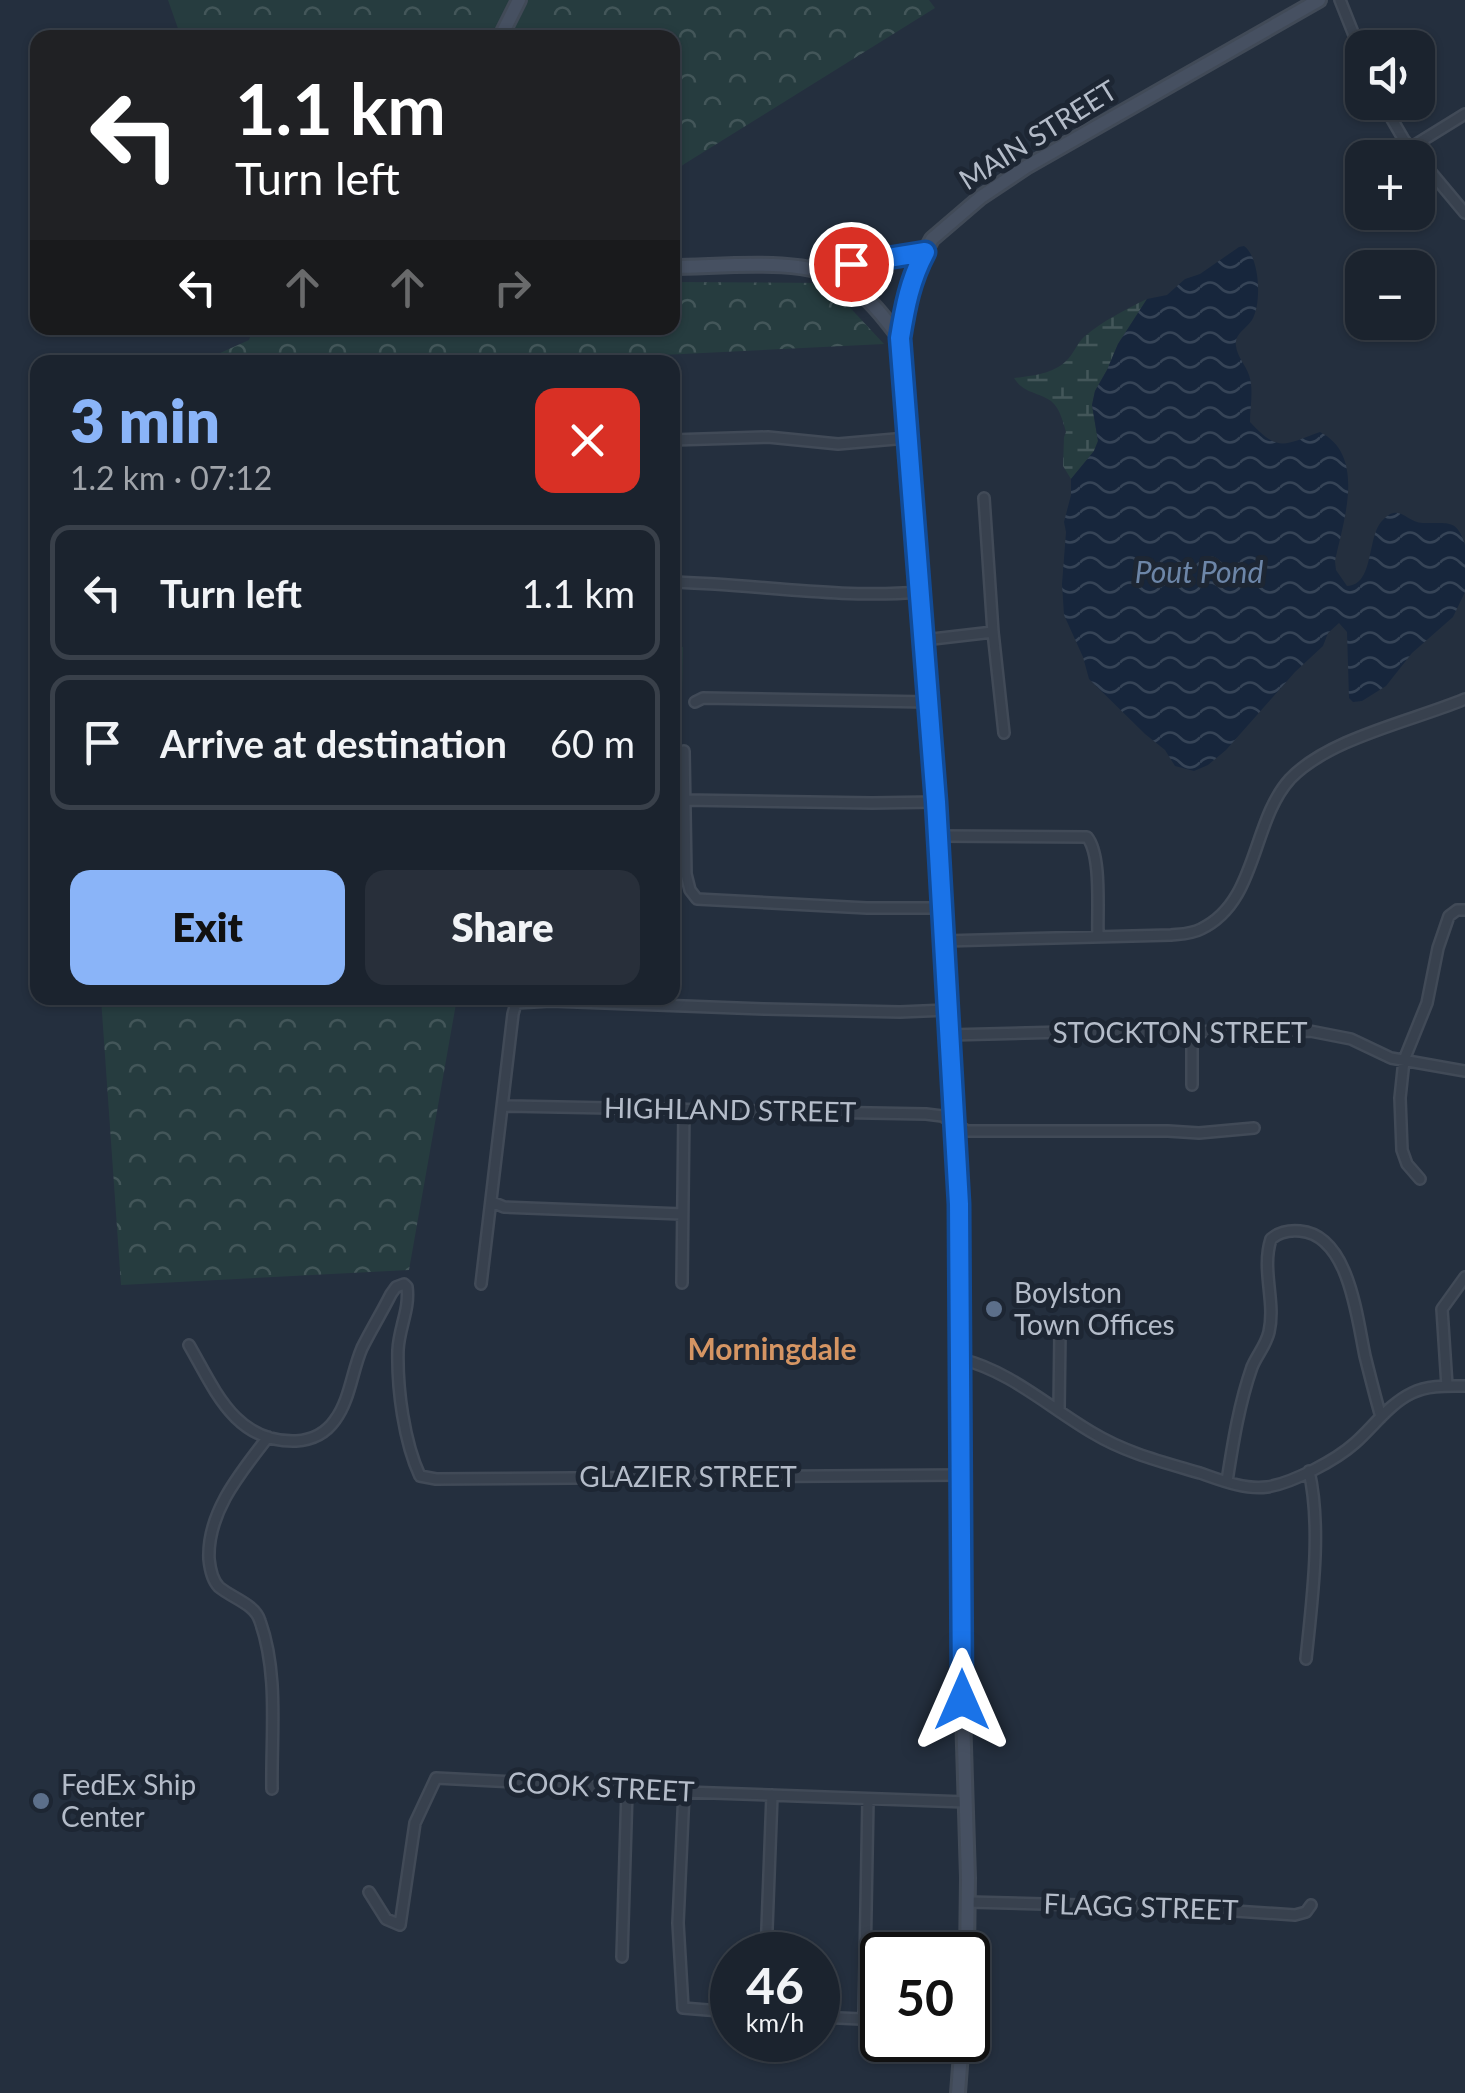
<!DOCTYPE html>
<meta charset="utf-8">
<style>
body{margin:0;font-family:Lato,sans-serif;background:#282f3a;color:#f1f3f6;height:100vh;display:flex;flex-direction:column;font-size:38px;white-space:nowrap}
*{box-sizing:border-box;margin:0}
p{font-size:32px;color:#a0a4aa}
.icon{flex:none;width:55px;height:55px;fill:none;stroke:currentColor;stroke-width:2;stroke-linecap:round;stroke-linejoin:round}
.map{position:relative;flex:1;overflow:hidden}
.panel{position:absolute;left:30px;top:355px;width:650px;height:650px;display:flex;flex-direction:column;background:#1b232e;border-radius:20px;box-shadow:0 2px 8px #0004,0 0 0 2px #39404a}
.panel>*{flex:none}
.hud{position:absolute;left:30px;top:30px;width:650px;height:305px;border-radius:20px;box-shadow:0 2px 8px #0004,0 0 0 2px #39404a;background:#202124;color:#fff;overflow:hidden}
.controls{position:absolute;left:1345px;top:30px;display:grid;gap:20px}
.controls a{display:grid;place-items:center;width:90px;height:90px;border-radius:20px;background:#1b232e;box-shadow:0 2px 8px #0004,0 0 0 2px #39404a;font-size:50px}
.speed{position:absolute;left:710px;top:1932px;display:flex;gap:20px;font-size:50px;font-weight:700;text-align:center}
.speed>*{display:grid;place-content:center;width:130px;height:130px;border-radius:50%;background:#1b232e;box-shadow:0 2px 8px #0004,0 0 0 2px #39404a;line-height:1}
.speed small{font-size:25px;font-weight:400}
.speed .limit{border:5px solid #111;border-radius:15px;background:#fff;color:#111}
.pin{position:absolute;display:grid;place-items:center;width:85px;height:85px;color:#fff;margin:-42px;border:5px solid #fff;border-radius:50%;box-shadow:0 2px 10px #0007}
.me{position:absolute;width:110px;margin:-55px;rotate:0deg;stroke-linejoin:round;filter:drop-shadow(0 0 8px #0008)}
.turn{display:flex;align-items:center;gap:35px;height:210px;padding:0 40px;font-size:45px}
.turn .icon{width:130px;height:130px;stroke-width:2.5}
.turn b{display:block;font-size:70px;line-height:85px}
.lanes{display:flex;align-items:center;height:95px;padding:0 40px;background:#0003;justify-content:center;gap:50px;direction:ltr}
.lanes .off{opacity:.35}
.round{display:grid;place-items:center;flex:none;width:105px;height:105px;border-radius:20px;background:#282f3a}
.overview{display:flex;align-items:center;justify-content:space-between;height:170px;padding:0 40px}
h1{font-size:60px;font-weight:800;line-height:75px;color:#8ab4f8}
.button{display:flex;gap:20px;margin-top:auto;padding:20px 40px}
.button a{flex:1;height:115px;border-radius:20px;background:#8ab4f8;color:#111;font-size:40px;font-weight:800;line-height:115px;text-align:center}
.button a+a{background:#282f3a;color:#f1f3f6}
ul{padding:0;list-style:none}
li{display:flex;align-items:center;gap:30px;height:135px;margin:0 20px 15px;padding:0 20px;border:5px solid #39404a;border-radius:20px}
li div{flex:1}
li b{display:block;font-size:38px}
li em{font-style:normal}
.map>svg:first-child{display:block}
</style>
<div class="map">
<svg width="1465" height="2093" viewBox="0 0 1465 2093">
<defs>
<pattern id="forest-crowns" width="20" height="18" patternUnits="userSpaceOnUse" patternTransform="scale(2.5)"><rect width="20" height="18" fill="#263c3f"/><path d="M2 6a3 3 0 1 1 6 0M12 15a3 3 0 1 1 6 0" fill="none" stroke="#435659"/></pattern>
<pattern id="wetland-marsh" width="20" height="14" patternUnits="userSpaceOnUse" patternTransform="scale(2.5)"><rect width="20" height="14" fill="#263c3f"/><path d="M1 5h8M5 5V1M11 12h8M15 12V8" fill="none" stroke="#435659"/></pattern>
<pattern id="park-tufts" width="24" height="20" patternUnits="userSpaceOnUse" patternTransform="scale(2.5)"><rect width="24" height="20" fill="#263c3f"/><path d="M3 7l-1-3M5 7V3M7 7l1-3M15 17l-1-3M17 17v-4M19 17l1-3" fill="none" stroke="#435659"/></pattern>
<pattern id="water-waves" width="16" height="10" patternUnits="userSpaceOnUse" patternTransform="scale(2.5)"><rect width="16" height="10" fill="#17263c"/><path d="M0 5q4-4 8 0t8 0" fill="none" stroke="#364457"/></pattern>
</defs>
<rect width="100%" height="100%" fill="#242f3e"/>
<path fill="url(#forest-crowns)" d="M 168,0 L 929,0 L 935,8 L 673,171 L 672,38 L 181,37 Z
M 673,282 L 827,283 L 884,344 L 521,362 L 200,362 L 249,340 L 253,328 L 672,328 Z
M 101,998 L 457,998 L 409,1270 L 121,1285 Z"/>
<path fill="url(#wetland-marsh)" d="M 1147,299 L 1118,344 L 1107,370 L 1095,391 L 1092,405 L 1098,441 L 1094,451 L 1071,479 L 1063,466 L 1064,437 L 1066,432 C 1063,422 1060,408 1051,401 C 1038,392 1023,393 1014,378 C 1031,376 1053,374 1066,361 C 1074,354 1076,344 1085,336 C 1103,321 1126,309 1147,299 Z"/>
<path fill="url(#park-tufts)" d="M 672,647 L 683,647 L 676,954 L 672,954 Z"/>
<path fill="url(#water-waves)" d="M 1244,246 C 1260,257 1262,304 1252,320 C 1246,329 1234,334 1236,346 C 1237,356 1246,366 1249,375 C 1254,389 1250,408 1250,422 C 1279,453 1283,445 1320,432 C 1367,456 1343,522 1335,561 L 1336,570 L 1347,586 C 1374,585 1367,539 1381,522 C 1399,501 1405,522 1423,523 C 1446,524 1457,517 1465,545 L 1465,592 L 1453,617 L 1412,653 L 1386,686 L 1362,701 L 1353,702 L 1349,698 L 1347,632 L 1339,623 L 1328,633 L 1323,646 L 1295,672 L 1226,750 L 1208,765 L 1194,771 L 1175,766 L 1165,750 L 1145,734 L 1089,679 L 1083,657 L 1064,615 L 1062,584 L 1066,532 L 1064,522 L 1071,495 L 1071,479 L 1094,451 L 1098,441 L 1092,405 L 1095,391 L 1107,370 L 1118,344 L 1147,299 L 1167,295 L 1185,279 L 1200,274 L 1239,247 Z"/>
<g fill="none" stroke-linecap="round" stroke-linejoin="round">
<defs>
<path id="street" d="M 1340,0 L 1362,55
M 1382,102 L 1404,140 L 1465,213
M 1410,148 L 1465,114
M 672,440 L 768,437 L 838,444 L 907,438
M 984,498 L 993,632 L 1004,733
M 672,582 C 755,584 837,599 920,592
M 924,640 L 993,632
M 695,702 L 703,698 L 928,702
M 684,751 L 686,874 L 690,890 L 697,899 L 867,908 L 942,908
M 684,800 L 872,803 L 936,802
M 938,836 L 1087,837 C 1102,855 1097,912 1098,936
M 944,941 L 1171,935 C 1181,934 1192,934 1201,929 C 1258,902 1251,822 1290,779 C 1329,738 1413,721 1465,699
M 1192,1033 L 1192,1085
M 949,1035 L 1065,1032 L 1310,1031 L 1351,1039 L 1391,1058 L 1465,1071
M 503,1106 L 926,1114 L 942,1116 L 967,1131 L 1168,1131 L 1199,1133 L 1254,1128
M 1420,1179 L 1407,1164 L 1402,1150 L 1400,1098 L 1404,1060 L 1427,1003 L 1438,948 L 1449,916 L 1457,910 L 1465,910
M 492,1202 L 504,1207 L 682,1214
M 682,1283 L 684,1109
M 481,1284 L 513,1014 L 516,1003 L 551,1001 L 765,1009 L 900,1012 L 947,1010
M 189,1345 C 215,1390 235,1443 296,1441 C 312,1440 326,1433 335,1420 C 350,1400 352,1371 362,1348 C 371,1330 382,1312 391,1294 L 396,1287 L 404,1284 L 407,1287 C 410,1309 399,1328 398,1350 C 397,1389 404,1442 420,1476 L 436,1479 L 961,1475
M 960,1359 C 1009,1370 1050,1408 1093,1433 C 1126,1453 1163,1462 1200,1473 C 1220,1480 1245,1490 1267,1487 C 1293,1483 1336,1460 1355,1443 C 1374,1426 1389,1404 1412,1393 C 1428,1385 1448,1386 1465,1386
M 1447,1386 L 1442,1309 L 1465,1277
M 1059,1410 L 1060,1332
M 268,1437 C 241,1472 207,1512 209,1559 C 210,1569 212,1580 219,1587 C 232,1598 255,1604 260,1621 C 279,1674 271,1735 272,1789
M 1227,1481 C 1233,1443 1239,1404 1252,1367 C 1257,1355 1266,1345 1269,1332 C 1276,1301 1261,1270 1271,1239 C 1279,1232 1289,1230 1300,1231 C 1349,1235 1357,1318 1365,1356 C 1370,1376 1375,1396 1381,1417
M 1306,1659 C 1312,1601 1322,1528 1309,1471
M 684,1792 L 678,1923 L 683,2008 L 732,2012
M 369,1892 L 386,1919 L 400,1925 L 415,1823 L 436,1778 L 574,1785 L 627,1790 L 966,1802
M 968,1902 L 1191,1908 L 1295,1915 L 1306,1912 L 1311,1905
M 766,1955 L 772,1795
M 622,1957 L 627,1790
M 818,2017 L 882,2020
M 864,2019 L 868,1799"/>
<path id="secondary" d="M 500,38 L 519,0
M 814,266 L 860,263 L 925,252
M 672,267 C 722,267 802,256 845,281 C 867,295 884,317 900,338
M 967,1955 L 968,1878 L 962,1680 L 959,1205 L 936,802 L 900,338 L 908,293 L 915,271 L 925,252 L 932,239 L 981,197 L 1026,167 L 1319,0
M 958,2093 L 962,2040"/>
</defs>
<use href="#street" stroke="#414a57" stroke-width="14"/>
<use href="#secondary" stroke="#414a57" stroke-width="18"/>
<use href="#street" stroke="#38414e" stroke-width="9"/>
<use href="#secondary" stroke="#465061" stroke-width="12"/>
</g>
<g fill="none" stroke-linecap="round" stroke-linejoin="round">
<defs>
<path id="route" d="M 851,264 L 925,252 C 910,280 905,307 900,338 L 936,802 L 959,1204 L 962,1700"/>
</defs>
<use href="#route" stroke="#114b97" stroke-width="25"/>
<use href="#route" stroke="#1a73e8" stroke-width="18"/>
</g>
<g fill="#5c6f8a" stroke="#1d2633" stroke-width="4">
<circle cx="994" cy="1309" r="10"/>
<circle cx="41" cy="1801" r="10"/>
</g>
<g text-anchor="middle" stroke-width="10" stroke-linejoin="round" paint-order="stroke">
<g font-size="28" fill="#b4bcc9" stroke="#1d2633">
<text transform="translate(1038 135) rotate(-32)" y="10">MAIN STREET</text>
<text x="1180" y="1043">STOCKTON STREET</text>
<text transform="translate(730 1110) rotate(1)" y="10">HIGHLAND STREET</text>
<text x="688" y="1487">GLAZIER STREET</text>
<text transform="translate(601 1787) rotate(3)" y="10">COOK STREET</text>
<text transform="translate(1141 1907) rotate(2)" y="10">FLAGG STREET</text>
</g>
<g font-size="28" fill="#b4bcc9" stroke="#1d2633" text-anchor="start">
<text x="1014" y="1303">Boylston<tspan x="1014" dy="32">Town Offices</tspan></text>
<text x="61" y="1795">FedEx Ship<tspan x="61" dy="32">Center</tspan></text>
</g>
<g font-size="30" font-style="italic" fill="#6d86a8" stroke="#1d2633">
<text x="1199" y="583">Pout Pond</text>
</g>
<g font-size="30" font-weight="bold" fill="#d59563" stroke="#1d2633">
<text x="772" y="1360">Morningdale</text>
</g>
</g>
</svg>
<div class="controls">
<a><svg class="icon" aria-label="sound" viewBox="0 0 24 24"><path d="M4 9h4l5-4v14l-5-4H4zM17 9q2 3 0 6"/></svg></a>
<a>+</a>
<a>−</a>
</div>
<div class="speed"><div>46<small>km/h</small></div><div class="limit">50</div></div>
<div class="pin" style="left:851px;top:264px;background:#d93025"><svg class="icon" aria-label="arrive" viewBox="0 0 24 24"><path d="M6 21V4h12l-3 4 3 4H6"/></svg></div>
<svg class="me" style="left:962px;top:1700px" viewBox="-20 -20 40 40"><path d="M0-17L14 15 0 8-14 15z" fill="#1a73e8" stroke="#fff" stroke-width="4"/></svg>
<div class="hud">
<div class="turn"><svg class="icon" aria-label="left" viewBox="0 0 24 24"><path d="M17 20v-9H6M10 6l-5 5 5 5"/></svg><div><b>1.1 km</b>Turn left</div></div>
<div class="lanes"><svg class="icon" aria-label="left" viewBox="0 0 24 24"><path d="M17 20v-9H6M10 6l-5 5 5 5"/></svg><svg class="icon off" aria-label="ahead" viewBox="0 0 24 24"><path d="M12 20V5M6 11l6-6 6 6"/></svg><svg class="icon off" aria-label="ahead" viewBox="0 0 24 24"><path d="M12 20V5M6 11l6-6 6 6"/></svg><svg class="icon off" aria-label="right" viewBox="0 0 24 24"><path d="M7 20v-9h11M14 6l5 5-5 5"/></svg></div>
</div>
<section class="panel">
<div class="overview"><div><h1>3 min</h1><p>1.2 km · 07:12</p></div><a class="round" style="background:#d93025;color:#fff"><svg class="icon" aria-label="close" viewBox="0 0 24 24"><path d="M6 6l12 12M18 6L6 18"/></svg></a></div>
<ul>
<li><svg class="icon" aria-label="left" viewBox="0 0 24 24"><path d="M17 20v-9H6M10 6l-5 5 5 5"/></svg><div><b>Turn left</b></div><em>1.1 km</em></li>
<li><svg class="icon" aria-label="arrive" viewBox="0 0 24 24"><path d="M6 21V4h12l-3 4 3 4H6"/></svg><div><b>Arrive at destination</b></div><em>60 m</em></li>
</ul>
<div class="button"><a>Exit</a><a>Share</a></div>
</section>
</div>
